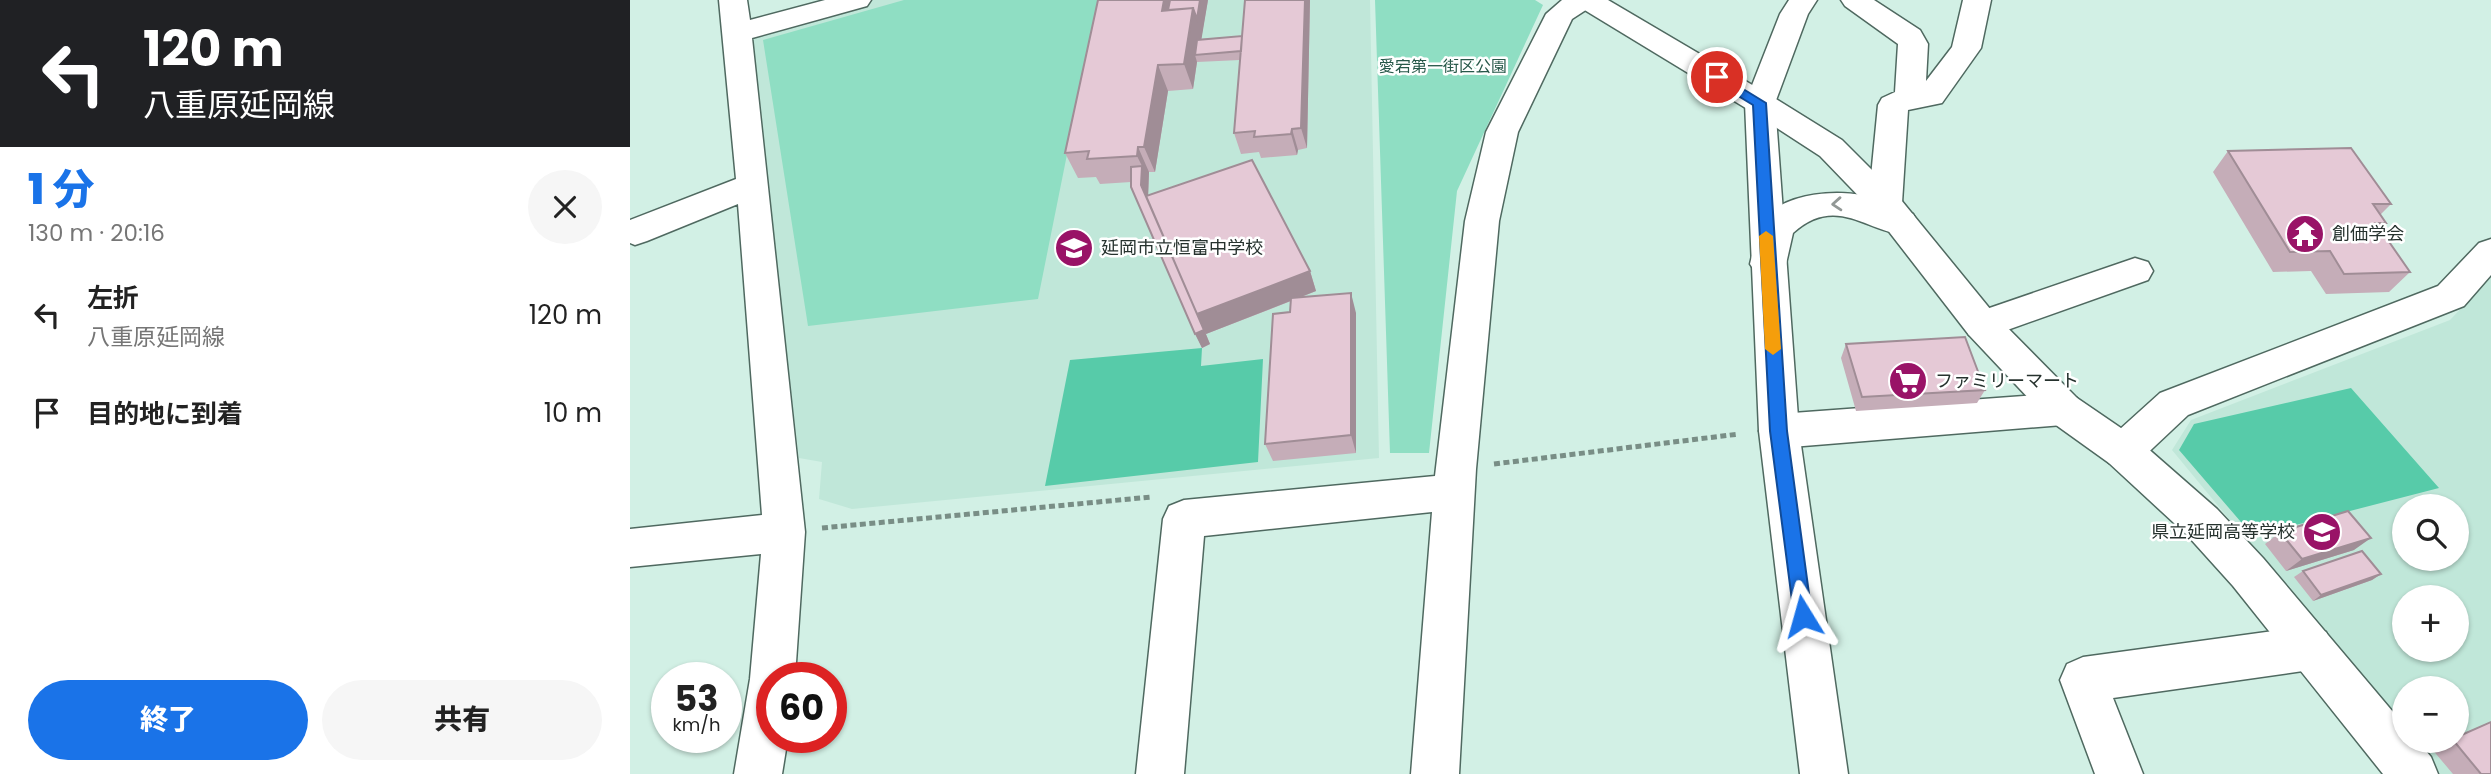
<!DOCTYPE html>
<html lang="ja">
<meta charset="utf-8">
<style>
body{margin:0;font-family:Poppins,"Noto Sans JP",sans-serif;background:#f6f6f6;color:#222;height:100vh;display:flex;flex-direction:column;font-size:26px;white-space:nowrap}
*{box-sizing:border-box;margin:0}
p{font-size:23px;color:#767676}
.icon{flex:none;width:38px;height:38px;fill:none;stroke:currentColor;stroke-width:2;stroke-linecap:round;stroke-linejoin:round}
.map{position:relative;flex:1;overflow:hidden}
.sheet{display:flex;flex-direction:column;background:#fff;width:630px}
.sheet>*{flex:none}
.guide{background:#202124;color:#fff;overflow:hidden}
.fabs{position:absolute;left:1762px;top:494px;display:grid;gap:14px}
.fabs a{display:grid;place-items:center;width:77px;height:77px;border-radius:50%;background:#fff;box-shadow:0 2px 5px #0004;font-size:35px}
.speed{position:absolute;left:21px;top:662px;display:flex;gap:14px;font-size:35px;font-weight:700;text-align:center}
.speed>*{display:grid;place-content:center;width:91px;height:91px;border-radius:50%;background:#fff;box-shadow:0 2px 5px #0004;line-height:1}
.speed small{font-size:18px;font-weight:400}
.speed .limit{border:10px solid #d22;background:#fff;color:#111}
.pin{position:absolute;display:grid;place-items:center;width:60px;height:60px;color:#fff;margin:-30px;border:4px solid #fff;border-radius:50%;box-shadow:0 2px 7px #0007}
.me{position:absolute;width:77px;margin:-38px;rotate:352deg;stroke-linejoin:round;filter:drop-shadow(0 0 5px #0008)}
.turn{display:flex;align-items:center;gap:24px;height:147px;padding:0 28px;font-size:32px}
.turn .icon{width:91px;height:91px;stroke-width:2.5}
.turn b{display:block;font-size:49px;line-height:60px}
.round{display:grid;place-items:center;flex:none;width:74px;height:74px;border-radius:37px;background:#f6f6f6}
.headline{display:flex;align-items:center;justify-content:space-between;height:119px;padding:0 28px}
h1{font-size:42px;font-weight:800;line-height:52px;color:#1a73e8}
.action{display:flex;gap:14px;margin-top:auto;padding:14px 28px}
.action a{flex:1;height:80px;border-radius:42px;background:#1a73e8;color:#fff;font-size:28px;font-weight:800;line-height:80px;text-align:center}
.action a+a{background:#f6f6f6;color:#222}
ul{padding:0;list-style:none}
li{display:flex;align-items:center;gap:21px;height:98px;padding:0 28px}
li div{flex:1}
li b{display:block;font-size:26px}
li em{font-style:normal}
main{display:flex;flex:1;min-height:0}
.map>svg:first-child{display:block}
</style>
<main>
<section class="sheet">
<div class="guide">
<div class="turn"><svg class="icon" aria-label="left" viewBox="0 0 24 24"><path d="M17 20v-9H6M10 6l-5 5 5 5"/></svg><div><b>120 m</b>八重原延岡線</div></div>
</div>
<div class="headline"><div><h1>1 分</h1><p>130 m · 20:16</p></div><a class="round"><svg class="icon" aria-label="close" viewBox="0 0 24 24"><path d="M6 6l12 12M18 6L6 18"/></svg></a></div>
<ul>
<li><svg class="icon" aria-label="left" viewBox="0 0 24 24"><path d="M17 20v-9H6M10 6l-5 5 5 5"/></svg><div><b>左折</b><p>八重原延岡線</p></div><em>120 m</em></li>
<li><svg class="icon" aria-label="arrive" viewBox="0 0 24 24"><path d="M6 21V4h12l-3 4 3 4H6"/></svg><div><b>目的地に到着</b></div><em>10 m</em></li>
</ul>
<div class="action"><a>終了</a><a>共有</a></div>
</section>
<div class="map">
<svg width="1861" height="774" viewBox="0 0 1861 774">
<rect width="100%" height="100%" fill="#d2f0e5"/>
<path fill="#c0e7d9" fill-rule="evenodd" d="M 242,0 L 740,0 L 749,458 L 222,509 L 189,499 L 192,462 L 169,458 L 118,39 L 127,32 Z
M 1861,277 L 1861,774 L 1810,774 L 1782,740 L 1827,740 L 1827,688 L 1774,688 L 1774,731 L 1542,450 L 1561,420 L 1820,320 ZM 1774,506 L 1827,506 L 1827,558 L 1774,558 ZM 1774,597 L 1827,597 L 1827,649 L 1774,649 Z"/>
<path fill="#8fdec3" d="M 274,0 L 468,0 L 408,299 L 178,326 L 133,40 Z
M 745,0 L 905,0 L 913,5 L 827,191 L 799,453 L 760,453 Z"/>
<path fill="#57cba9" d="M 572,348 L 571,366 L 633,359 L 628,462 L 415,486 L 440,360 Z
M 1721,388 L 1809,488 L 1623,536 L 1549,450 L 1564,424 Z"/>
<g fill="none" stroke-linecap="round" stroke-linejoin="round">
<defs>
<path id="minor" d="M 89,0 L 117,0 L 120,20 L 195,0 L 241,0 L 237,6 L 122,38 L 175,532 L 165,677 L 142,677 L 142,737 L 158,737 L 152,774 L 104,774 L 120,679 L 131,554 L 0,567 L 0,529 L 132,515 L 108,204 L 17,241 L 5,245 L 0,243 L 0,220 L 106,179 Z
M 932,0 L 966,0 L 962,6 L 942,19 L 888,132 L 869,221 L 846,469 L 829,774 L 781,774 L 802,512 L 574,536 L 554,774 L 506,774 L 533,519 L 539,506 L 554,500 L 805,476 L 835,221 L 856,132 L 916,14 Z
M 1211,0 L 1244,0 L 1290,30 L 1298,44 L 1296,81 L 1322,47 L 1333,0 L 1361,0 L 1351,48 L 1312,103 L 1278,110 L 1272,203 L 1269,208 L 1283,214 L 1288,223 L 1283,232 C 1246,243 1211,189 1163,233 L 1156,264 L 1150,273 L 1138,277 L 1126,273 L 1120,264 C 1124,248 1126,232 1136,218 C 1155,192 1212,189 1239,197 L 1248,105 L 1252,98 L 1265,92 L 1268,44 L 1215,6 Z
M 1861,239 L 1861,275 L 1834,306 L 1558,415 L 1507,463 L 1493,468 L 1479,463 L 1473,451 L 1479,439 L 1530,393 L 1808,286 L 1849,243 Z
M 1505,258 L 1518,262 L 1523,271 L 1518,280 L 1352,339 L 1339,335 L 1334,325 L 1339,315 Z
M 1433,393 L 1447,398 L 1453,409 L 1447,420 L 1433,425 L 1149,448 L 1135,443 L 1129,431 L 1135,419 L 1149,414 Z
M 1680,626 L 1696,632 L 1703,648 L 1696,664 L 1680,670 L 1483,698 L 1513,774 L 1465,774 L 1430,680 L 1437,664 L 1453,657 Z"/>
<path id="tertiary" d="M 1130,93 L 1141,96 L 1212,140 L 1267,195 L 1365,315 L 1447,398 L 1507,439 L 1587,509 L 1633,558 L 1774,725 L 1774,740 L 1787,740 L 1801,757 L 1808,774 L 1753,774 L 1603,586 L 1557,535 L 1479,463 L 1419,420 L 1339,335 L 1243,211 L 1190,156 L 1119,110 L 1115,103 L 1119,96 Z"/>
<path id="secondary" d="M 944,0 L 978,0 L 1141,96 L 1145,103 L 1141,110 L 1130,113 L 1119,110 L 948,6 Z"/>
<path id="primary" d="M 1159,0 L 1187,0 L 1178,14 L 1145,103 L 1169,431 L 1218,774 L 1170,774 L 1129,431 L 1115,103 L 1150,14 Z"/>
</defs>
<use href="#minor" stroke="#4f6960" stroke-width="3"/>
<use href="#tertiary" stroke="#4f6960" stroke-width="3"/>
<use href="#secondary" stroke="#4f6960" stroke-width="3"/>
<use href="#primary" stroke="#4f6960" stroke-width="3"/>
<path stroke="#798e86" stroke-width="5" stroke-dasharray="6 3.5" stroke-linecap="butt" d="M 864,464 L 1109,434
M 192,528 L 521,497"/>
<use href="#minor" fill="#fff" fill-rule="evenodd"/>
<use href="#tertiary" fill="#fff" fill-rule="evenodd"/>
<use href="#secondary" fill="#fff" fill-rule="evenodd"/>
<use href="#primary" fill="#fff" fill-rule="evenodd"/>
</g>
<path fill="#c5adb8" d="M 578,0 L 571,39 L 612,36 L 680,0 L 677,148 L 668,150 L 667,155 L 631,158 L 629,152 L 611,154 L 604,133 L 610,60 L 567,62 L 563,89 L 538,91 L 525,172 L 519,172 L 518,196 L 680,271 L 686,291 L 669,298 L 726,313 L 726,453 L 643,461 L 635,444 L 660,312 L 661,301 L 576,334 L 573,327 L 580,344 L 572,348 L 501,182 L 470,184 L 466,177 L 448,178 L 435,153 Z
M 1598,151 L 1761,204 L 1750,215 L 1756,223 L 1750,229 L 1780,272 L 1759,292 L 1696,294 L 1681,271 L 1643,272 L 1583,172 Z
M 1216,344 L 1355,390 L 1347,403 L 1226,411 L 1211,358 Z
M 1650,532 L 1724,550 L 1656,571 L 1635,544 Z
M 1673,571 L 1751,574 L 1742,580 L 1683,601 L 1664,577 Z
M 1861,722 L 1861,774 L 1823,774 L 1801,748 L 1818,740 L 1827,740 L 1827,736 Z"/>
<path fill="#a08d96" d="M 534,0 L 549,0 L 536,21 L 532,11 Z
M 570,0 L 578,0 L 569,54 L 565,55 L 567,62 L 563,89 L 554,64 L 563,8 Z
M 675,0 L 680,0 L 677,148 L 671,128 Z
M 528,65 L 538,91 L 525,172 L 514,147 Z
M 662,129 L 668,150 L 667,155 L 661,134 Z
M 508,147 L 519,172 L 518,199 L 680,271 L 686,291 L 576,334 L 573,327 L 580,344 L 572,348 L 565,334 L 511,185 L 512,166 L 507,156 Z
M 721,293 L 726,313 L 726,453 L 721,435 Z
M 1741,538 L 1724,550 L 1656,571 L 1672,559 Z
M 1751,574 L 1742,580 L 1683,601 L 1691,595 Z"/>
<path fill="#e5c9d6" stroke="#a08d96" stroke-width="2" d="M 468,0 L 534,0 L 532,11 L 563,8 L 554,64 L 528,65 L 514,147 L 508,147 L 507,156 L 457,159 L 459,151 L 435,153 Z
M 540,0 L 570,0 L 567,19 L 563,8 L 538,10 Z
M 615,0 L 675,0 L 671,128 L 662,129 L 661,134 L 624,137 L 625,131 L 604,133 Z
M 612,36 L 611,51 L 565,55 L 567,40 Z
M 1721,148 L 1761,204 L 1743,204 L 1756,223 L 1746,223 L 1780,272 L 1714,274 L 1700,251 L 1660,252 L 1598,151 Z
M 622,160 L 680,271 L 567,314 L 516,196 Z
M 512,166 L 511,185 L 574,330 L 565,334 L 501,187 L 501,167 Z
M 721,293 L 721,435 L 635,444 L 643,314 L 660,312 L 661,298 Z
M 1335,337 L 1355,390 L 1232,397 L 1216,344 Z
M 1718,511 L 1741,538 L 1672,559 L 1650,532 Z
M 1732,551 L 1751,574 L 1691,595 L 1673,571 Z
M 1861,722 L 1861,774 L 1851,774 L 1823,740 L 1827,740 L 1827,737 Z"/>
<defs><path id="oneway-chevron" d="M-2-3.5L2.5 0L-2 3.5" fill="none" stroke-width="1.6" stroke-linecap="round" stroke-linejoin="round" transform="scale(1.75)"/></defs>
<use stroke="#929896" href="#oneway-chevron" transform="translate(1207 204) rotate(176)"/>
<path fill="#1a73e8" stroke="#114b97" stroke-width="2" d="M 1087,73 L 1136,103 L 1157,431 L 1182,616 L 1180,622 L 1173,625 L 1167,622 L 1164,616 L 1140,431 L 1123,105 L 1082,80 L 1080,77 Z"/>
<path fill="#f59e0b" d="M 1136,231 L 1143,236 L 1151,349 L 1143,355 L 1135,349 L 1129,236 Z"/>
<defs>
<symbol id="temple-disc" viewBox="-11 -11 22 22"><circle r="9.5" fill="#991367" stroke="#fff"/><path d="M0-6L5-2H3V0L6.5 2.5H4V6H1.5V3h-3V6H-4V2.5H-6.5L-3 0V-2H-5Z" fill="#fff"/></symbol>
<symbol id="school-disc" viewBox="-11 -11 22 22"><circle r="9.5" fill="#991367" stroke="#fff"/><path d="M0-5L7-2L0 1L-7-2ZM-4 1L0 2.5L4 1V4Q0 6-4 4Z" fill="#fff"/></symbol>
<symbol id="supermarket-disc" viewBox="-11 -11 22 22"><circle r="9.5" fill="#991367" stroke="#fff"/><path d="M-6-5.5h2.5l.6 2H6L4.5 2H-2.5L-4.4-4H-6ZM-1.5 3.2a1.3 1.3 0 1 0 .1 0ZM3 3.2a1.3 1.3 0 1 0 .1 0Z" fill="#fff"/></symbol>
</defs>
<g fill-rule="evenodd">
<use href="#temple-disc" x="1653" y="212" width="44" height="44"/>
<use href="#school-disc" x="422" y="226" width="44" height="44"/>
<use href="#supermarket-disc" x="1256" y="359" width="44" height="44"/>
<use href="#school-disc" x="1670" y="510" width="44" height="44"/>
</g>
<g text-anchor="middle" stroke-width="5" stroke-linejoin="round" paint-order="stroke">
<g font-size="16" fill="#275849" stroke="#fff">
<text x="813" y="72">愛宕第一街区公園</text>
</g>
<g font-size="18" fill="#26322e" stroke="#fff" text-anchor="start">
<text x="1702" y="240">創価学会</text>
<text x="471" y="254">延岡市立恒富中学校</text>
<text x="1305" y="387">ファミリーマート</text>
<text x="1665" y="538" text-anchor="end">県立延岡高等学校</text>
</g>
</g>
</svg>
<div class="fabs">
<a><svg class="icon" aria-label="search" viewBox="0 0 24 24"><circle cx="10" cy="10" r="6"/><path d="M15 15l6 6"/></svg></a>
<a>+</a>
<a>−</a>
</div>
<div class="speed"><div>53<small>km/h</small></div><div class="limit">60</div></div>
<div class="pin" style="left:1087px;top:77px;background:#d93025"><svg class="icon" aria-label="arrive" viewBox="0 0 24 24"><path d="M6 21V4h12l-3 4 3 4H6"/></svg></div>
<svg class="me" style="left:1173px;top:616px" viewBox="-20 -20 40 40"><path d="M0-17L14 15 0 8-14 15z" fill="#1a73e8" stroke="#fff" stroke-width="4"/></svg>
</div>
</main>
